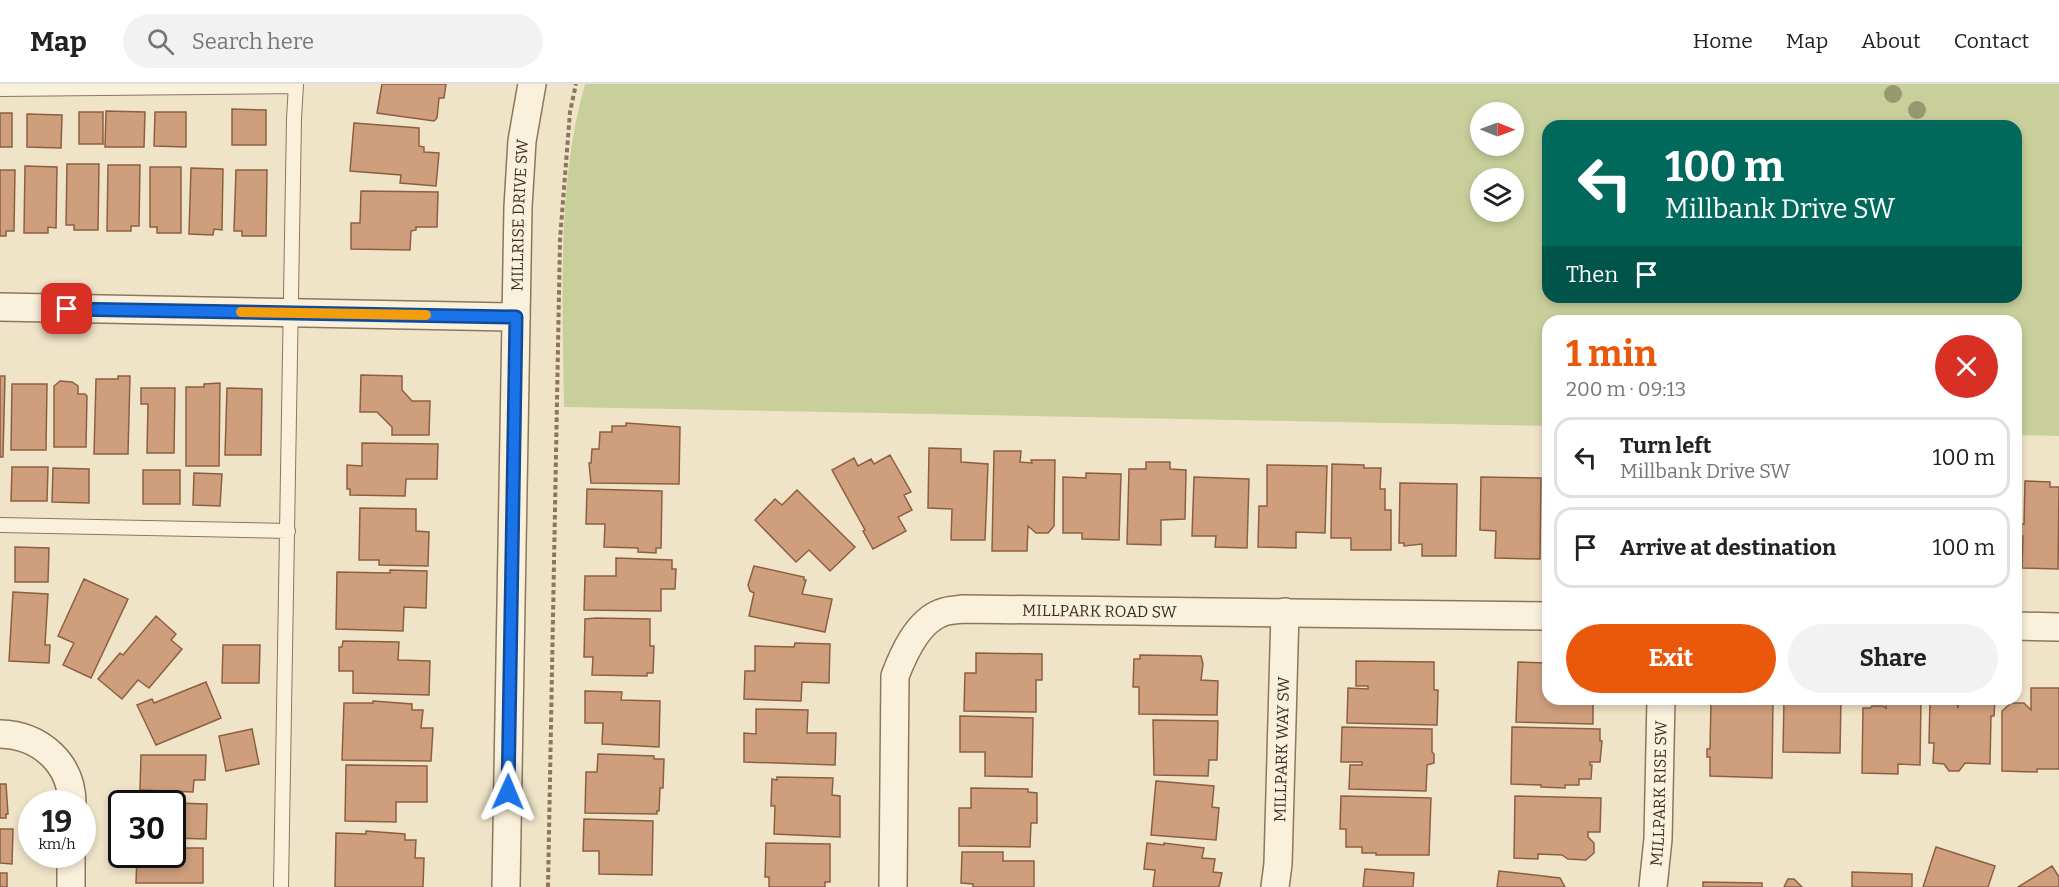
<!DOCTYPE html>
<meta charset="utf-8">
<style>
body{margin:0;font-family:Bitter,serif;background:#f2f2f2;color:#222;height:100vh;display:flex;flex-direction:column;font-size:22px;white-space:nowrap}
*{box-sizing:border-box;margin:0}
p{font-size:20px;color:#767676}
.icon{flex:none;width:33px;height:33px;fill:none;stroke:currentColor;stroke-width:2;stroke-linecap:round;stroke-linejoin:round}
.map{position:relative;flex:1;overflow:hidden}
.sheet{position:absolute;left:1542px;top:231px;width:480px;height:390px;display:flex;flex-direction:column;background:#fff;border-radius:18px;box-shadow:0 3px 9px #0003}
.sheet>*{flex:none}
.guide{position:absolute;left:1542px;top:36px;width:480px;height:183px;border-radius:18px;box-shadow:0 3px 9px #0003;background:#00695c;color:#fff;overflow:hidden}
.needle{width:39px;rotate:91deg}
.buttons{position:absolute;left:1470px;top:18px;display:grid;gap:12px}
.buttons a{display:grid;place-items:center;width:54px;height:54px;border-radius:50%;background:#fff;box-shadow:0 3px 9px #0003;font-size:30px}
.speed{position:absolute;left:18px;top:706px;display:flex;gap:12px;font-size:30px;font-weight:700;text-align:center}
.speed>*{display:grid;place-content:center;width:78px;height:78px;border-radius:50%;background:#fff;box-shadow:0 3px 9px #0003;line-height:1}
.speed small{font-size:15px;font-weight:400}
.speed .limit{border:3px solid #111;border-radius:9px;background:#fff;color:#111}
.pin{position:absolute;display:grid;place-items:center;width:51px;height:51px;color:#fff;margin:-26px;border-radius:12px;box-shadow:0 3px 9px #0006}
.me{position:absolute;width:66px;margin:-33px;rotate:1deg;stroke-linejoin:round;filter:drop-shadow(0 0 4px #0008)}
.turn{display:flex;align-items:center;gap:21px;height:126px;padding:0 24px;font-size:27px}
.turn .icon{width:78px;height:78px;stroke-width:2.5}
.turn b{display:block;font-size:42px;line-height:51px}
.then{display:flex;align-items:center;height:57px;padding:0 24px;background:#0003;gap:12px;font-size:22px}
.round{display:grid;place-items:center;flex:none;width:63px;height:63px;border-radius:32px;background:#f2f2f2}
.head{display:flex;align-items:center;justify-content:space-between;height:102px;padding:0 24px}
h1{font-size:36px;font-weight:700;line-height:45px;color:#ea580c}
.button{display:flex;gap:12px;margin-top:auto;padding:12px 24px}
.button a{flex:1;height:69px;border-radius:36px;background:#ea580c;color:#fff;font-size:24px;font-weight:700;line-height:69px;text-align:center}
.button a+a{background:#f2f2f2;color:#222}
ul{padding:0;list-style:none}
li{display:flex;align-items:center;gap:18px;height:81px;margin:0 12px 9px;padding:0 12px;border:3px solid #e0e0e0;border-radius:18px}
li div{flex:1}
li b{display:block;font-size:22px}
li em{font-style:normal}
header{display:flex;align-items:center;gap:36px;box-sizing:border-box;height:84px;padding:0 30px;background:#fff;border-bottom:2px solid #e0e0e0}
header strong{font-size:28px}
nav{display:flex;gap:33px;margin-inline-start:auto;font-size:21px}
.search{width:420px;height:54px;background:#f2f2f2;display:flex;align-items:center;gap:15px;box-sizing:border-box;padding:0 21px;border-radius:33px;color:#767676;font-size:22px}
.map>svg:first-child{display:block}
</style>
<header>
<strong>Map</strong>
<div class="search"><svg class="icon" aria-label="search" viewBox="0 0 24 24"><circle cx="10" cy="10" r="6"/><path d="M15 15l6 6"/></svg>Search here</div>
<nav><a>Home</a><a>Map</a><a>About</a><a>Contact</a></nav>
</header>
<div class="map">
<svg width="2059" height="803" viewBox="0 0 2059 803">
<rect width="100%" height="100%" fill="#f0e4c8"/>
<path fill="#c9cf9b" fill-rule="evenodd" d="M 585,0 L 2059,0 L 2059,352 L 2016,351 L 2016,237 L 1548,237 L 1548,342 L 564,323 C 563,218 556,101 585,0 ZM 1514,28 L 1514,62 L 1480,62 L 1480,28 ZM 1548,42 L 2016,42 L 2016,213 L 1548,213 ZM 1514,94 L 1514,128 L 1480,128 L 1480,94 Z"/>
<path fill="#cf9f7d" stroke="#8d5f41" stroke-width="1.5" d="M 382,0 L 446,0 L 444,14 L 439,14 L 437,34 L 434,37 L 377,29 Z
M 232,25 L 266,26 L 266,61 L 232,61 Z
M 106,27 L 145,28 L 144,63 L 105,63 Z
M 79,28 L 103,28 L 103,60 L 79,60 Z
M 155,28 L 186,28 L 186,63 L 154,62 Z
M 0,29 L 12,29 L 12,63 L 0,63 Z
M 27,30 L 62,31 L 61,64 L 27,63 Z
M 354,39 L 419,44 L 419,62 L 424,63 L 424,68 L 439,69 L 436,102 L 400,99 L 401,91 L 350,87 Z
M 67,80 L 99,80 L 98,146 L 74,146 L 74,141 L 66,141 Z
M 108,81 L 140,81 L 139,142 L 131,142 L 131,147 L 107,147 Z
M 25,82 L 57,83 L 56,144 L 48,143 L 48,149 L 24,149 Z
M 150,83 L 181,83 L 181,149 L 157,149 L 157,143 L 150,143 Z
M 191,84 L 223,85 L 222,146 L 214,145 L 213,151 L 189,150 Z
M 0,86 L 15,86 L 14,147 L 6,147 L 6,152 L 0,152 Z
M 236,86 L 267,86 L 266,152 L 242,152 L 242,147 L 234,147 Z
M 361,107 L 438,108 L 437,143 L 416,143 L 416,146 L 411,147 L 410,166 L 351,165 L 351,139 L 360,139 Z
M 361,291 L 402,292 L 402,306 L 412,317 L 430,317 L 429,351 L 392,351 L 392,343 L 377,328 L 360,328 Z
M 0,292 L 5,292 L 3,373 L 0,373 Z
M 118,292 L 130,292 L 128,370 L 94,370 L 96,295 L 118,295 Z
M 60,297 L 72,298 L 78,302 L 78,310 L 85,310 L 87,312 L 86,363 L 54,363 L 54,302 Z
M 220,299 L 219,382 L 186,382 L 186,303 L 204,303 L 204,300 Z
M 12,300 L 47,300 L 46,366 L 11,366 Z
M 141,304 L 175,304 L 174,369 L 147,369 L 148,320 L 141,320 Z
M 227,304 L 262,305 L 261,371 L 225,371 Z
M 626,339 L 680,343 L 679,400 L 591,399 L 589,379 L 591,379 L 592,365 L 599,365 L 600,348 L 612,348 L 612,342 L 626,342 Z
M 362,359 L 438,360 L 437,395 L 406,395 L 405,412 L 350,411 L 350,405 L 347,405 L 347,381 L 362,382 Z
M 929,364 L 961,365 L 961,378 L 988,380 L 985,456 L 951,456 L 952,425 L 928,424 Z
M 994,367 L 1021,367 L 1020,378 L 1032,379 L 1031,376 L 1055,376 L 1054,442 L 1048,449 L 1036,449 L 1028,442 L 1027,467 L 992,467 Z
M 890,371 L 911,408 L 904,411 L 912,426 L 898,433 L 906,447 L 873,465 L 863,447 L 865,446 L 832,386 L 854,374 L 858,382 L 871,375 L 874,380 Z
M 1146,378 L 1170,378 L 1170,385 L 1186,386 L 1185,435 L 1161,436 L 1161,461 L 1127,460 L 1129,385 L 1146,385 Z
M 1332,380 L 1364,381 L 1364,384 L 1381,384 L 1380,405 L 1385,405 L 1385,426 L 1391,426 L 1391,466 L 1351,466 L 1351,454 L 1331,454 Z
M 1267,381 L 1327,382 L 1325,449 L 1296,448 L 1296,464 L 1258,463 L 1259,422 L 1267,422 Z
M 12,383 L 48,383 L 47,417 L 11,417 Z
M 53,384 L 89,385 L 89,419 L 52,418 Z
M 143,386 L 180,386 L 180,420 L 143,420 Z
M 194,389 L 222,390 L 220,422 L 193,421 Z
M 1086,389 L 1121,390 L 1119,456 L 1082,455 L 1082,449 L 1063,449 L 1063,393 L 1086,394 Z
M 1194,393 L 1249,395 L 1247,464 L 1215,463 L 1216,452 L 1192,452 Z
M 1481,393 L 1541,394 L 1540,475 L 1495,474 L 1496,447 L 1480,446 Z
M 2025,397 L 2050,398 L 2050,403 L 2059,403 L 2058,485 L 2022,484 L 2023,452 L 2021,452 L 2021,440 L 2024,440 Z
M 1400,399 L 1457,400 L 1456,472 L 1422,472 L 1422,460 L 1404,462 L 1404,459 L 1399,459 Z
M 587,405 L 662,407 L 661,464 L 656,464 L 656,469 L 638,468 L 638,464 L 604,463 L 605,440 L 586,440 Z
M 797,406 L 855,463 L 830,487 L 809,466 L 796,478 L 755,436 L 775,415 L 782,421 Z
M 360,424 L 416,425 L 416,447 L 429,448 L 428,482 L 379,481 L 379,476 L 359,476 Z
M 15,463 L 49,464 L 48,498 L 15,498 Z
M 616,474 L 672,476 L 672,485 L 676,485 L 675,505 L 661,505 L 661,527 L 584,526 L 585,492 L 616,492 Z
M 754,482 L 804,493 L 804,496 L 806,496 L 802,510 L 832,515 L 825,548 L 749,532 L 754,509 L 750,507 L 748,501 Z
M 390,486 L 427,487 L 426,524 L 404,523 L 403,547 L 336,545 L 337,488 L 390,489 Z
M 84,495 L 128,515 L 91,594 L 63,581 L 74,559 L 58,552 Z
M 13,508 L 48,510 L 45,561 L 50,561 L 49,579 L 9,577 Z
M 156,532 L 176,550 L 171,556 L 182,565 L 149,604 L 138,596 L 122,615 L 98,595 L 120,569 L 123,571 Z
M 596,534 L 650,535 L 650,562 L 654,562 L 653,589 L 647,589 L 647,592 L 592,591 L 593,573 L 584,573 L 585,535 Z
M 343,557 L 399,558 L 398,576 L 430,577 L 429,611 L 353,609 L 353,587 L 339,587 L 339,563 L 342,563 Z
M 795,559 L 830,560 L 829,599 L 802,598 L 801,617 L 744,615 L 745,587 L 755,587 L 755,562 L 794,563 Z
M 223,561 L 260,561 L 259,599 L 222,599 Z
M 976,569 L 1042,570 L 1042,596 L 1036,596 L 1036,628 L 964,627 L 965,589 L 976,589 Z
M 1140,571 L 1201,572 L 1203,580 L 1201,596 L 1218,597 L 1217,631 L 1139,630 L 1139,603 L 1133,603 L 1134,575 L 1140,575 Z
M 1356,577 L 1434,578 L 1434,606 L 1438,606 L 1437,641 L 1347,639 L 1348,604 L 1368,605 L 1368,602 L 1356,602 Z
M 1518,578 L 1548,579 L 1548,615 L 1593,615 L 1593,640 L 1516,638 Z
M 206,598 L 221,634 L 156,661 L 137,621 L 152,615 L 154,619 Z
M 2031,604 L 2059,604 L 2059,685 L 2037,685 L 2037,688 L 2002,687 L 2002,627 L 2011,619 L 2024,619 L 2031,626 Z
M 585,607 L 622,608 L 621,616 L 660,617 L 659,663 L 602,660 L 603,639 L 585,639 Z
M 1729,615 L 1773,615 L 1772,694 L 1710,692 L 1710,673 L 1707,673 L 1707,665 L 1710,665 L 1711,618 L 1729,619 Z
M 1784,615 L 1841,615 L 1840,669 L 1783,668 Z
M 1886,615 L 1921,615 L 1920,681 L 1898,680 L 1898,690 L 1862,689 L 1863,624 L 1870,624 L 1872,622 L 1883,622 L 1886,624 Z
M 1958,615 L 1995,615 L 1994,632 L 1991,632 L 1990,680 L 1965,679 L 1959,687 L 1949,687 L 1944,680 L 1933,679 L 1934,659 L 1929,659 L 1930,617 L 1956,617 L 1958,624 Z
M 373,617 L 412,620 L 412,626 L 423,626 L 421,644 L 433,644 L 431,677 L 342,676 L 344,619 L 373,619 Z
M 756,625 L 808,626 L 807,649 L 836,649 L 835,681 L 744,678 L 744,649 L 756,650 Z
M 960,632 L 1033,634 L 1032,693 L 985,692 L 985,668 L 960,668 Z
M 1153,636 L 1218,637 L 1217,676 L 1209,676 L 1208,692 L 1154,691 Z
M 1342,643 L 1432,645 L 1432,668 L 1434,670 L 1434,679 L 1427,681 L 1426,707 L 1349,705 L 1350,681 L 1362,681 L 1362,678 L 1341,678 Z
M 1512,643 L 1600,645 L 1600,657 L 1602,657 L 1600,678 L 1590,678 L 1590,681 L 1592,681 L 1591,695 L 1579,695 L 1579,701 L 1565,701 L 1565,704 L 1541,703 L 1541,701 L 1511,700 Z
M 252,645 L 259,680 L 226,687 L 219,652 Z
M 598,670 L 654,672 L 654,675 L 664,675 L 663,704 L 660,704 L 659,727 L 657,727 L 657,730 L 585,729 L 586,688 L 597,688 Z
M 141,671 L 206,671 L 205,696 L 194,696 L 193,708 L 140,706 Z
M 346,681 L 427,682 L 427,718 L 396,718 L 396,738 L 345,737 Z
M 777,693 L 833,694 L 832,711 L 840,712 L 840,753 L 774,750 L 775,722 L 771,722 L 772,695 L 777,696 Z
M 1156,697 L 1214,702 L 1212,723 L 1219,724 L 1216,756 L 1151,751 Z
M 0,700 L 6,700 L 8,730 L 6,730 L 6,734 L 0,734 Z
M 971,704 L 1028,705 L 1028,708 L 1037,709 L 1037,739 L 1031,739 L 1030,763 L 959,762 L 959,724 L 971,724 Z
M 1341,712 L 1431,714 L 1429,771 L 1376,771 L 1376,769 L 1362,769 L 1362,763 L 1346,763 L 1346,745 L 1340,745 Z
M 1515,712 L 1601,714 L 1600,748 L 1588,748 L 1588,753 L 1594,759 L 1594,769 L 1586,776 L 1568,775 L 1562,771 L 1538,770 L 1538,775 L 1514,774 Z
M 141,718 L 207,720 L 206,755 L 172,754 L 172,720 L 141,720 Z
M 584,735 L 653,737 L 652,791 L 599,790 L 599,767 L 583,767 Z
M 0,745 L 13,745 L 12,780 L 0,779 Z
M 366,747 L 405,750 L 405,756 L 416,756 L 415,774 L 424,774 L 423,803 L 335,803 L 336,749 L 366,750 Z
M 766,759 L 830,760 L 830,798 L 825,798 L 825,803 L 769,803 L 769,793 L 765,793 Z
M 1147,759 L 1164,761 L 1164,759 L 1204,764 L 1202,774 L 1215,775 L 1213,788 L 1222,789 L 1219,803 L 1153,803 L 1155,786 L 1144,785 Z
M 1936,763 L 1995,782 L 1988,803 L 1923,803 Z
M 172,764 L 203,764 L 203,799 L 136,799 L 137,771 L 172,771 Z
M 962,768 L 1003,768 L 1003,777 L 1034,777 L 1034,803 L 973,803 L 973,800 L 961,799 Z
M 2052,782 L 2059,793 L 2059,803 L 2018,803 Z
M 1365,785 L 1414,789 L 1413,803 L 1363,803 Z
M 1499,787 L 1560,794 L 1565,803 L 1497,803 Z
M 1852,788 L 1912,790 L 1912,803 L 1852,803 Z
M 0,789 L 7,789 L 7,803 L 0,803 Z
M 1788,795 L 1794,795 L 1802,803 L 1784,803 Z
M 1703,798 L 1762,799 L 1762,803 L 1703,803 Z"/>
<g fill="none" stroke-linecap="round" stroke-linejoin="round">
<defs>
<path id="lane" d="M 0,5 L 296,2
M 0,441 L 288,447
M 281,803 L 294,35 L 296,0"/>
<g id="street">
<path d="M 0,223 L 516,233"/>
<path d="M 2016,542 L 2059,543"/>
<path d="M 0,650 C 40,651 72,679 72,720"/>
<path d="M 71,803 L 71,771"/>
<path id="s1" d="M 506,803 L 518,123 L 522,57 L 532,0"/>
<path id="s2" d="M 893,803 L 895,592 C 903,571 917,538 941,529 C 947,526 956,526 964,525 L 1548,532"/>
<path id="s3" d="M 1275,803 L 1278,780 L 1285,528"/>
<path id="s4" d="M 1653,803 L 1658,755 L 1661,615"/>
</g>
</defs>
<use href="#lane" stroke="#8d765c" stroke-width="16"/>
<use href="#street" stroke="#8d765c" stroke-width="30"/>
<path stroke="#8d765c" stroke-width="4" stroke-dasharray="4.5 3" stroke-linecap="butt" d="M 548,803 L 560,155 L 570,28 L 576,0"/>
<use href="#lane" stroke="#faf1dc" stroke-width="14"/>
<use href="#street" stroke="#faf1dc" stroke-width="27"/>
</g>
<g fill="#96986f">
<circle cx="1893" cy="10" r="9"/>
<circle cx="1917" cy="26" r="9"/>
</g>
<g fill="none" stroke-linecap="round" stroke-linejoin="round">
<defs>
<path id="route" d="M 67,225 L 516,233 L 508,708"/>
</defs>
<use href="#route" stroke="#114b97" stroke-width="15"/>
<use href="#route" stroke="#1a73e8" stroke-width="10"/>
<path stroke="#f59e0b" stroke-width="10" d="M 241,228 L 426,231"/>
</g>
<g text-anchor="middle" stroke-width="6" stroke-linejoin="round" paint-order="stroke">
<g font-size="16" fill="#3d2e20" stroke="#f7eed8">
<text dy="6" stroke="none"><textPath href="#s1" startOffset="672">MILLRISE DRIVE SW</textPath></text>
<text dy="6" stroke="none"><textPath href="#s2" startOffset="450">MILLPARK ROAD SW</textPath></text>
<text dy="6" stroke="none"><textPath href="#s3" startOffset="138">MILLPARK WAY SW</textPath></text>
<text dy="6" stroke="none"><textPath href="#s4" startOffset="94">MILLPARK RISE SW</textPath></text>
</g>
</g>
</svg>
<div class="buttons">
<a><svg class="needle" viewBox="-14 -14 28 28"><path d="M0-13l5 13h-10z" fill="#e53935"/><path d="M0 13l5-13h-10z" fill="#767676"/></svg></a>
<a><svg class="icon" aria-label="layers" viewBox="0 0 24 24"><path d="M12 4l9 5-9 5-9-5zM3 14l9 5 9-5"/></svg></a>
</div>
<div class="speed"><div>19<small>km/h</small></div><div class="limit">30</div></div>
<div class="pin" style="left:67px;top:225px;background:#d93025"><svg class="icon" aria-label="arrive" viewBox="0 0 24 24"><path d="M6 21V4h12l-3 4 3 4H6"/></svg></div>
<svg class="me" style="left:508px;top:708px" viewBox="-20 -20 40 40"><path d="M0-17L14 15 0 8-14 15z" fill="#1a73e8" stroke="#fff" stroke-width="4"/></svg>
<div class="guide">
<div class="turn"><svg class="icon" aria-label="left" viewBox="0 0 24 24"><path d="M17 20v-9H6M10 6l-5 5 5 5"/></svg><div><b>100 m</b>Millbank Drive SW</div></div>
<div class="then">Then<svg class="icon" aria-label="arrive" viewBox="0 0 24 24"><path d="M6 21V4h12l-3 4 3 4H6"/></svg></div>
</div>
<section class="sheet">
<div class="head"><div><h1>1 min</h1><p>200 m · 09:13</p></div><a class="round" style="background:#d93025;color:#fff"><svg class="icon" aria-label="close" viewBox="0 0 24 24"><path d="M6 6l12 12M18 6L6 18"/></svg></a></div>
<ul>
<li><svg class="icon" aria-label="left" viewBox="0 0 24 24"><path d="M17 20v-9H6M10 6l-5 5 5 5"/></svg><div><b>Turn left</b><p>Millbank Drive SW</p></div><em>100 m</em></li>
<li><svg class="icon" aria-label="arrive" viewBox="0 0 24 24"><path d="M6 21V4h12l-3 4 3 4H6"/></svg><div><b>Arrive at destination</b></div><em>100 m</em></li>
</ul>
<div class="button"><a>Exit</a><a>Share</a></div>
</section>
</div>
